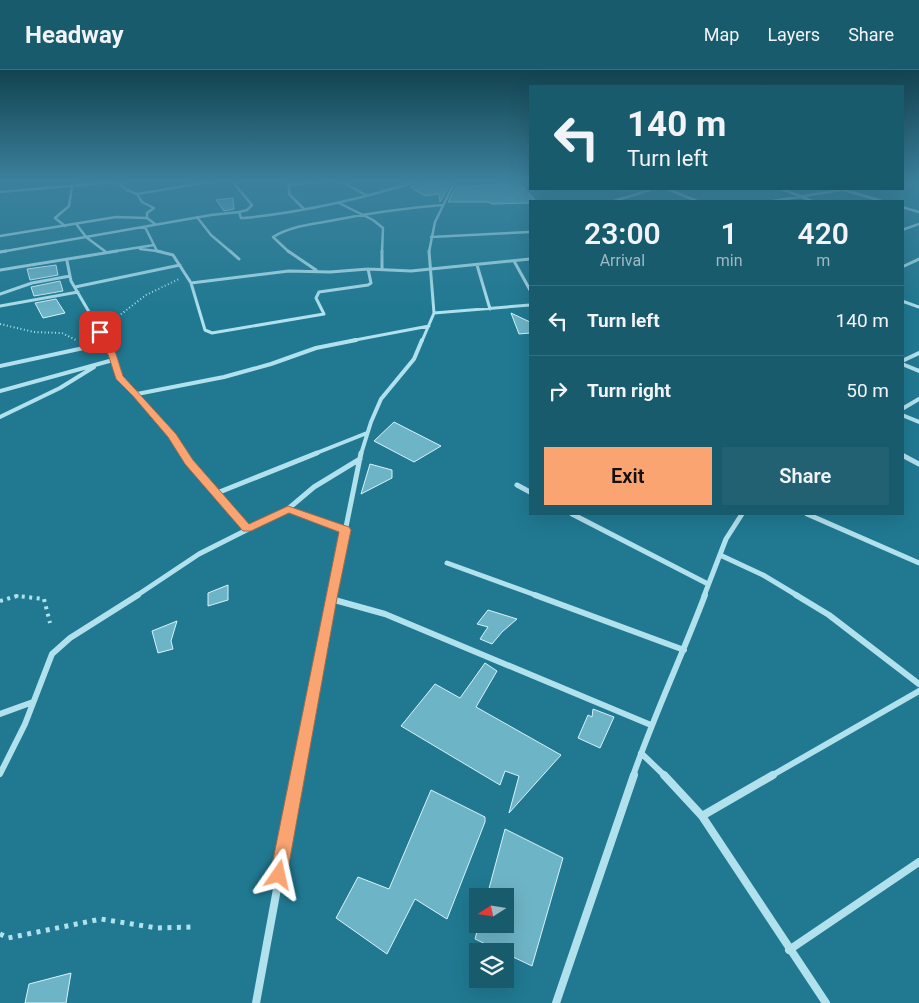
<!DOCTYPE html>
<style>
body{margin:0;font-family:Roboto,sans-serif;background:#216172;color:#f1f3f6;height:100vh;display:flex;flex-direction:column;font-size:19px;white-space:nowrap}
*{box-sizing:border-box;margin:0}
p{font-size:16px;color:#9fb9c2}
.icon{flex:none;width:28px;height:28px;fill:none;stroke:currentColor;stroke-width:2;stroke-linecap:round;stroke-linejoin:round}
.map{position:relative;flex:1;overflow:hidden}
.panel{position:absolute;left:529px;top:130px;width:375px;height:315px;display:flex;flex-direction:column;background:#185b6d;border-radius:0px;box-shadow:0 5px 20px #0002}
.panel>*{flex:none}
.top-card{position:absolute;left:529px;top:15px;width:375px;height:105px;border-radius:0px;box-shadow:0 5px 20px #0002;background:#185b6d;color:#f1f3f6;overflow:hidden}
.needle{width:32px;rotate:258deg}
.controls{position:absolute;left:469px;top:818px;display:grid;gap:10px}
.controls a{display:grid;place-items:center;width:45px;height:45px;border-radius:0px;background:#185b6d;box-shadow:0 5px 20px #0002;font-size:25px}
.pin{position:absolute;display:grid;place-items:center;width:42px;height:42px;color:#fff;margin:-21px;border-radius:10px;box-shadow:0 2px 8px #0006}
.me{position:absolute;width:55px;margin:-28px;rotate:11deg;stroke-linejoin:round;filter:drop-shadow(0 0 4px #0008)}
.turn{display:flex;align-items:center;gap:18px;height:105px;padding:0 15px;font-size:22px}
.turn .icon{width:65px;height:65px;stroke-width:2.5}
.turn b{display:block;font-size:35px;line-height:42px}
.eta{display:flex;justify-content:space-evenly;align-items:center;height:85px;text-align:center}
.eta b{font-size:30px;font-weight:600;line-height:35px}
.primary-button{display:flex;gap:10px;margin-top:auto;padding:10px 15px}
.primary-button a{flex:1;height:58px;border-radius:0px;background:#faa472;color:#111;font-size:20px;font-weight:600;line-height:58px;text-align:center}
.primary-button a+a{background:#216172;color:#f1f3f6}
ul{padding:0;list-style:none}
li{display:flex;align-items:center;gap:15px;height:70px;padding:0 15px;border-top:1px solid #367080}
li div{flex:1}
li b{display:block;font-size:19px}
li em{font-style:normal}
header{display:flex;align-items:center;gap:30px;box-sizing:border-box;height:70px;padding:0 25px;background:#185b6d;border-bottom:1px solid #367080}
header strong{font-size:24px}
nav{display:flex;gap:28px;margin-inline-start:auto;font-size:18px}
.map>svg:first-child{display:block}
</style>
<header>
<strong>Headway</strong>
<nav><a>Map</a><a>Layers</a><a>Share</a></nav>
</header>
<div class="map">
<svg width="919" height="933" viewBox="0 0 919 933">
<rect width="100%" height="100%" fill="#207991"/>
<path fill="#6eb4c7" stroke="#d7f3fa" d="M 421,111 L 452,111 L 440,132 L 439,124 L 425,126 L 410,117 L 419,114 Z
M 519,113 L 536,131 L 530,131 L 530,133 L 492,134 L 488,132 L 448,132 L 456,117 Z
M 233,128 L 234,139 L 224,141 L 216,130 Z
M 56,195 L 58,205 L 30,210 L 27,199 Z
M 60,211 L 63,221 L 34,226 L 31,217 Z
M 56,229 L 65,243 L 43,248 L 35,233 Z
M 511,243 L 530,252 L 530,263 L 519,264 Z
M 394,352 L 441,376 L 414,392 L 374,371 Z
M 370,394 L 392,400 L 392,408 L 361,424 Z
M 228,515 L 228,530 L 208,536 L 208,523 Z
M 488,540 L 517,549 L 502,562 L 492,574 L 480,569 L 488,557 L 477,554 Z
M 177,551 L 171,571 L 173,579 L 158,583 L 152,561 Z
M 485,593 L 497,601 L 476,637 L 561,685 L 509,743 L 519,706 L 505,701 L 500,715 L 401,656 L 435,614 L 460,628 Z
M 593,639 L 614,647 L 600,678 L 578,668 L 588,645 L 592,647 Z
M 431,720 L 485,747 L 485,752 L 447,849 L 415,829 L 387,884 L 336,848 L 358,807 L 389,819 Z
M 505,759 L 563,788 L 532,896 L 475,869 L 479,854 L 505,854 L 505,826 L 487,826 Z
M 71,903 L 66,933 L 25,933 L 29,914 Z"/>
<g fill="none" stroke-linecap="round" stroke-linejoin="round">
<path stroke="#b1e1ed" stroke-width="2" stroke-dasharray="1 2.5" stroke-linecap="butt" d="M 0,254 L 34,262 L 62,263 L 76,270
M 107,255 L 146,225 L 179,209"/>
<path stroke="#b1e1ed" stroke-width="3" stroke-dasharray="2.5 4" stroke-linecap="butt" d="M 16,526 L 21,526"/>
<path stroke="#b1e1ed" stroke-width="4" stroke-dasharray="3 4.5" stroke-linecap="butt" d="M 0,531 L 17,526 L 44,529 L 50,553"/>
<path stroke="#b1e1ed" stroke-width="5" stroke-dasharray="4 5.5" stroke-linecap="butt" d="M 0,864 L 8,868 L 101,849 L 157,858 L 192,857"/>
<path stroke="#b1e1ed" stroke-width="2.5" d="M 232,111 L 252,135 L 247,140 L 239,142
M 289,111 L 289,124 L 304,139
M 340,111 L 366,125
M 117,112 L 127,120 L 137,124 L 142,132 L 154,138 L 147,143 L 147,148 L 155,154
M 910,114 L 919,112
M 290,115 L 321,111
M 621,119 L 658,119
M 667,119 L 697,131
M 782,119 L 812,131
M 844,120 L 882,131
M 0,122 L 126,111
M 137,124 L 215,111
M 614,131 L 650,120
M 773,131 L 847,119
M 339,133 L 373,150 L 383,158 L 382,182
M 902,137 L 919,142
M 197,147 L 211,165 L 231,182
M 77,155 L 86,167 L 106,182
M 65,156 L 55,148 L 69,136 L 72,117
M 145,157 L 157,181 L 162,182
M 902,160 L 919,154
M 0,166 L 116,147 L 147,148
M 431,167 L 530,162
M 140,179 L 157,181
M 0,182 L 211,145 L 239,142 L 241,148 L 244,148 C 304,142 361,129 418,111
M 110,182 L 154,175
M 289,182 L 273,167 C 289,157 307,155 324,152 C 364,144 403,138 443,135
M 429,182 L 435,152 L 455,111"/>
<path stroke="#b1e1ed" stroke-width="3" d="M 157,181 L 173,185 L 191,213 L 205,260 L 212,263 L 324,244 L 316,228 L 319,222 L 368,215 L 371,213 L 368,199
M 230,181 L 239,189
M 288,181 L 316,200
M 0,182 L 6,181
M 67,191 L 71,211 L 106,271
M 514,191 L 530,220
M 477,195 L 490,239
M 902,197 L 919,189
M 382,199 L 382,181
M 0,200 L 117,181
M 191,213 L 289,201 L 330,202 L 368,199 L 411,201 L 530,189
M 75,217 L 180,195
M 0,224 L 32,213 L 70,206
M 902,231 L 919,237
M 0,236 L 78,222
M 434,243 L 530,235
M 350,271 L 429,256
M 422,271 L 434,243 L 429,181"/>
<path stroke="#b1e1ed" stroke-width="4" d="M 105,270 L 119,307 L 137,324 L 172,366 L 184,384
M 902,291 L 919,283
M 902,294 L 919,301
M 0,296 L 107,273
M 0,321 L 113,290
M 137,324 L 224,307 L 271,294 L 316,278 L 356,270
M 902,339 L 919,329
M 902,345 L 919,352
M 0,347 L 60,318 L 94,297
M 314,384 L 367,363
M 361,384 L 371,352 L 381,329 L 414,289 L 422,270"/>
<path stroke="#b1e1ed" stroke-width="5" d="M 183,383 L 247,459
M 902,385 L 919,394
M 517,415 L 530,422
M 217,423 L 317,383
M 288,439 L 346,460
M 572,444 L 708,514
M 807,444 L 919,493
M 720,485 L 763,505 L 798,526
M 447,493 L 538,526
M 136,526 L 199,484 L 288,439 L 314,417 L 360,389
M 332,526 L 361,383
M 704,526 L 726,469 L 742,444"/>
<path stroke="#b1e1ed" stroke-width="6" d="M 535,525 L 684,580
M 796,525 L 829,545 L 919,614
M 331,529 L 385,544 L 651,655
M 0,644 L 33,632
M 641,683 L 665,706
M 0,704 L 25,654 L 52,584 L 70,568 L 138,525
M 298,706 L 332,525
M 633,706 C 654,645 682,586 705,525
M 771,706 L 919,621"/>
<path stroke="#b1e1ed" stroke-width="8" d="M 664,705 L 702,746 L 826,933
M 702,746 L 773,705
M 789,880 L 919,792
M 256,933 L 298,705
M 556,933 L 634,705"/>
</g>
<linearGradient id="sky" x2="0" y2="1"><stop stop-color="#124350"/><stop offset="0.46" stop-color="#3c819d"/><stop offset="1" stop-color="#3c819d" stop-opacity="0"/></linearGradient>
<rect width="919" height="242" fill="url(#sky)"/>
<path fill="#faa472" stroke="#a26b4a" d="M 97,260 L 103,262 L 116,284 L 123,306 L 176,364 L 193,390 L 249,454 L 288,436 L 349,457 L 351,460 L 337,528 L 287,805 L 285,811 L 279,814 L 272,811 L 270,805 L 339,462 L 289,443 L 251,461 L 243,461 L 185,394 L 168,367 L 133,326 L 116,309 L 108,284 L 96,262 Z"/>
</svg>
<div class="controls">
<a><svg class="needle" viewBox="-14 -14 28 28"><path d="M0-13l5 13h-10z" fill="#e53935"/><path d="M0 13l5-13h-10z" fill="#9fb9c2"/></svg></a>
<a><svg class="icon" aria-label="layers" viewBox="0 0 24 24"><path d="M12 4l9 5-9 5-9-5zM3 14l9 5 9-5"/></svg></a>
</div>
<div class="pin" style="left:100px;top:262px;background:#d93025"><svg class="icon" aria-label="arrive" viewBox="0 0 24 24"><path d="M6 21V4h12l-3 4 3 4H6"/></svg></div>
<svg class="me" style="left:279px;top:805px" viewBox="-20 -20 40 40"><path d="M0-17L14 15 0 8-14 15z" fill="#faa472" stroke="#fff" stroke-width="4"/></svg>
<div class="top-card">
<div class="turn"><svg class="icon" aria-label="left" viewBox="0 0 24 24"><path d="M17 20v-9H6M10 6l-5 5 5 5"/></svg><div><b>140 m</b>Turn left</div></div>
</div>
<section class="panel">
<div class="eta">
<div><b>23:00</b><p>Arrival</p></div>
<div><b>1</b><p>min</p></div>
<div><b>420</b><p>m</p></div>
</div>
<ul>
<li><svg class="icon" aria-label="left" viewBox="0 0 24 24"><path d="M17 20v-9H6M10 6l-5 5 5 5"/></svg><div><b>Turn left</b></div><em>140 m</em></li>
<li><svg class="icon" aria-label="right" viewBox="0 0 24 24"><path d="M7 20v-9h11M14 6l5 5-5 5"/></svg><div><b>Turn right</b></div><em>50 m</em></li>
</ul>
<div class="primary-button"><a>Exit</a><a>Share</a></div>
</section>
</div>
